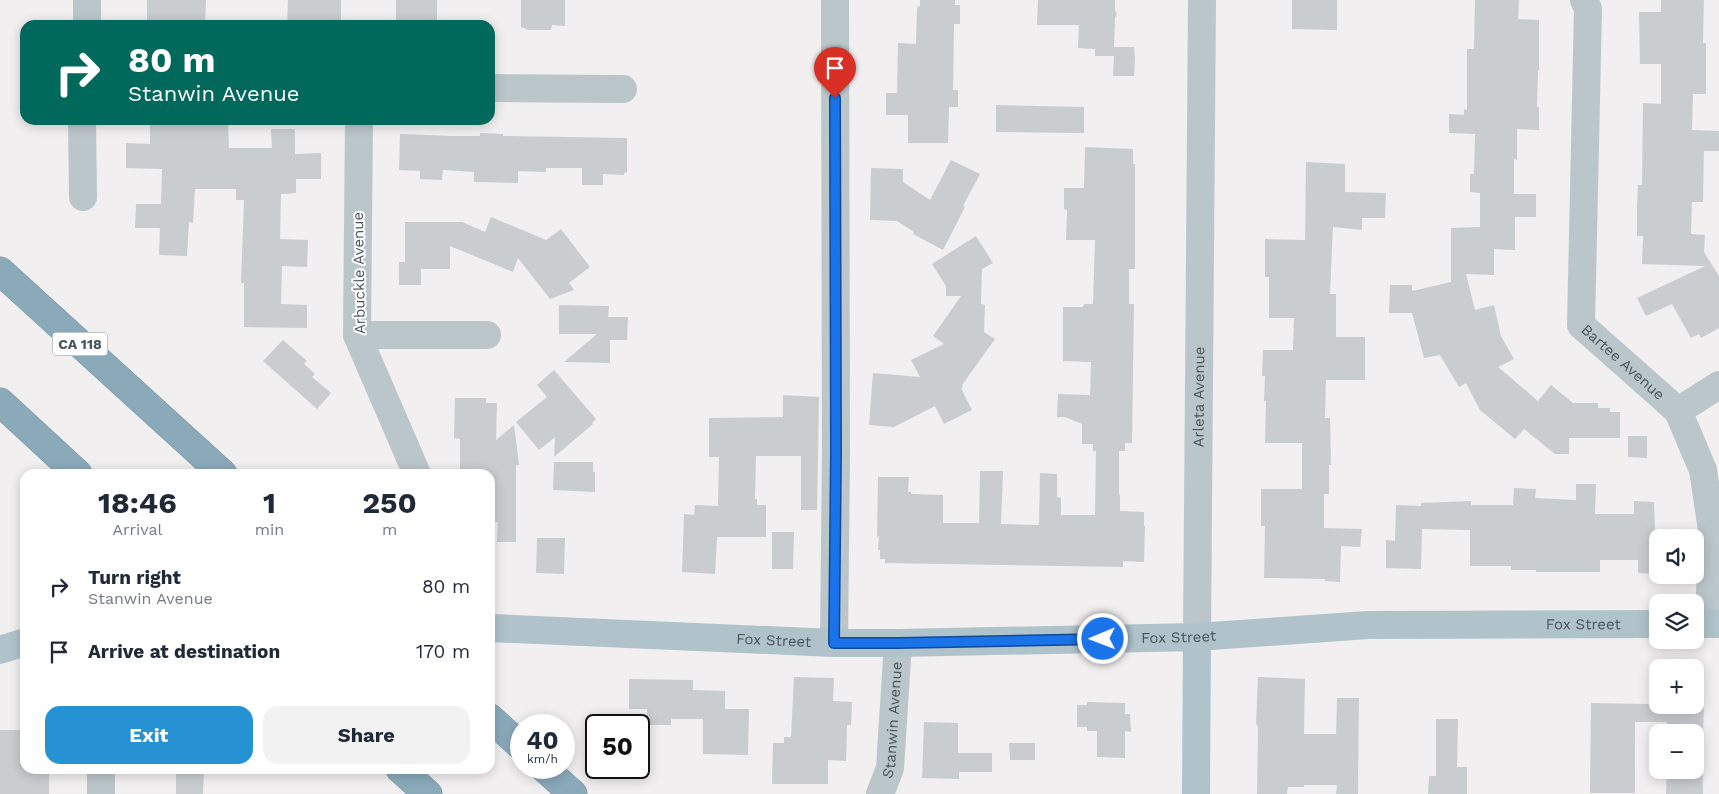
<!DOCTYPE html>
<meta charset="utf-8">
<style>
body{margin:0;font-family:"Work Sans",sans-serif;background:#f2f2f3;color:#1f2937;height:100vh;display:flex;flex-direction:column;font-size:19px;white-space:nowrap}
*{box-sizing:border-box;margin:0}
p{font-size:16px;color:#747a83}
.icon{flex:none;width:28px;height:28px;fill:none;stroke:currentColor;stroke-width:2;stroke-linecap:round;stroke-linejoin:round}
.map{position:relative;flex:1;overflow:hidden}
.drawer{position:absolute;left:20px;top:469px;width:475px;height:305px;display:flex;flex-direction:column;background:#fff;border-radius:15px;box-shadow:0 2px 12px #0003}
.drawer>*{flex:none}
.banner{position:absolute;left:20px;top:20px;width:475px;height:105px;border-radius:15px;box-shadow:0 2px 12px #0003;background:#00695c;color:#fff;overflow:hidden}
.fabs{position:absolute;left:1649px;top:529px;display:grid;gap:10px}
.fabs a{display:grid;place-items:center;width:55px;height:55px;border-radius:10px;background:#fff;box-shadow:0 2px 12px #0003;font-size:25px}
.speed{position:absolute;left:510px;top:714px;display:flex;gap:10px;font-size:25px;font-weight:700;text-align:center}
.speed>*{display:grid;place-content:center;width:65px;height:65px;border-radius:50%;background:#fff;box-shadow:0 2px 12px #0003;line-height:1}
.speed small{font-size:12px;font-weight:400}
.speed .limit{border:2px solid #111;border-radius:8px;background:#fff;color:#111}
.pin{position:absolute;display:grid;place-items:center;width:42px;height:42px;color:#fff;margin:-51px -21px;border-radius:50% 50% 50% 0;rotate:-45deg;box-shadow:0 0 5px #0007}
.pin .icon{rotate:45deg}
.me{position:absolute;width:55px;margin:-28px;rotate:269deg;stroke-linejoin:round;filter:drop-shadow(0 0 4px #0008)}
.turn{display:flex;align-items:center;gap:18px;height:105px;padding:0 25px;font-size:22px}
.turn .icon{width:65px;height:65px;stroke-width:2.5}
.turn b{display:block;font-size:35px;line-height:42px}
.eta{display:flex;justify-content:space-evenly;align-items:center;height:85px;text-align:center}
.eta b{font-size:30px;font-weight:700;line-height:35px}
.primary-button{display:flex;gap:10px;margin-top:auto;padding:10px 25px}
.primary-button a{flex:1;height:58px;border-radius:15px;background:#2692d4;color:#fff;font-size:20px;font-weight:700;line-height:58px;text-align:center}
.primary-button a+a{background:#f2f2f3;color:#1f2937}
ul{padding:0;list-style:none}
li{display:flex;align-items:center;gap:15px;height:65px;padding:0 25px}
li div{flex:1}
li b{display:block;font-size:19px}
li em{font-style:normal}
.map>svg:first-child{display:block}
</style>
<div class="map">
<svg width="1719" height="794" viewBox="0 0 1719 794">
<rect width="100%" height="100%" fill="#f1efef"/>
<path fill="#c9cdd0" d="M 147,0 L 206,0 L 205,25 L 147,25 Z
M 288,0 L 341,0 L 341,25 L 287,25 Z
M 396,0 L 437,0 L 437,25 L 396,25 Z
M 521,0 L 565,0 L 565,26 L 552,25 L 551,30 L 529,30 L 521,27 Z
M 920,0 L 955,0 L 955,5 L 960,5 L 960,24 L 954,24 L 953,90 L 958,90 L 958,107 L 949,107 L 948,143 L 908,143 L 908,115 L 886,115 L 886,93 L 897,93 L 898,43 L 916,44 L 917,7 L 920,6 Z
M 1038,0 L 1115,0 L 1115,10 L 1117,14 L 1115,18 L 1114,47 L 1134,47 L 1135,58 L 1134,76 L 1113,76 L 1114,56 L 1095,56 L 1095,49 L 1078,48 L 1079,25 L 1037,25 Z
M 1292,0 L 1337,0 L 1337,30 L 1292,29 Z
M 1475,0 L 1519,0 L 1518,19 L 1539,20 L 1539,70 L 1538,70 L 1537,107 L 1539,107 L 1539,130 L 1517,129 L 1517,160 L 1514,159 L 1514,194 L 1536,194 L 1536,217 L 1515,217 L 1515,250 L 1494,249 L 1494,275 L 1466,274 L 1475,310 L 1494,305 L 1501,336 L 1514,359 L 1498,367 L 1538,401 L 1551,385 L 1573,403 L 1598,403 L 1598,408 L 1610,408 L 1610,412 L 1620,412 L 1620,438 L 1569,438 L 1569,454 L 1555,454 L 1524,429 L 1515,439 L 1480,410 L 1466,383 L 1459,387 L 1440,355 L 1424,358 L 1412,313 L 1389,313 L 1390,285 L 1412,285 L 1412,291 L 1451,282 L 1451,228 L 1480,227 L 1480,193 L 1470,192 L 1470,174 L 1474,174 L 1475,134 L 1449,133 L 1449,114 L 1464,115 L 1464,109 L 1467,110 L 1467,49 L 1474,49 Z
M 1661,0 L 1704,0 L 1703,43 L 1706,43 L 1706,94 L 1693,94 L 1692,130 L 1719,131 L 1719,151 L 1704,151 L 1703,202 L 1692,202 L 1691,234 L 1705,235 L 1704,252 L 1719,276 L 1719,328 L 1701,338 L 1699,334 L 1691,338 L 1672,304 L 1646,316 L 1637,298 L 1705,266 L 1642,264 L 1643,236 L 1637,236 L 1637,205 L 1638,185 L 1642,185 L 1643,103 L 1661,104 L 1661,64 L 1640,64 L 1639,12 L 1661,12 Z
M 996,105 L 1084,107 L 1084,133 L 996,132 Z
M 150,120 L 178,120 L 178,123 L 228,122 L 229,148 L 272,148 L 271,129 L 295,129 L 295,154 L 321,153 L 321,179 L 296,179 L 296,193 L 281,194 L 280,239 L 308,240 L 307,267 L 282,266 L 281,304 L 307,305 L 307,328 L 244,327 L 244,283 L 241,283 L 244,200 L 236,200 L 236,189 L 195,189 L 193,223 L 189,222 L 187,256 L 159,255 L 160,228 L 135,228 L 136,204 L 161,204 L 162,169 L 126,168 L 126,143 L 150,144 Z
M 480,133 L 503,134 L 503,136 L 627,138 L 627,172 L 624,173 L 624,175 L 603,174 L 603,185 L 582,185 L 582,168 L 546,168 L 546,172 L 518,171 L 518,183 L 474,182 L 474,172 L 443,170 L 442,180 L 420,179 L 420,171 L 399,170 L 400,134 L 451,136 L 480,136 Z
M 1085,147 L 1133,149 L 1133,164 L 1135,164 L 1135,269 L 1129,269 L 1129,304 L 1134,304 L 1132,443 L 1125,443 L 1125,451 L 1119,451 L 1119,495 L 1120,495 L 1120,511 L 1144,512 L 1144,526 L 1145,526 L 1144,562 L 1123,561 L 1123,567 L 885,563 L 885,559 L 880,559 L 880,550 L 878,550 L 879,536 L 877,537 L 878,477 L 909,477 L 908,492 L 911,492 L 911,494 L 943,495 L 943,523 L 979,523 L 980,471 L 1003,471 L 1001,524 L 1039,525 L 1040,473 L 1057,474 L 1057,497 L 1061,498 L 1061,515 L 1095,515 L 1096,451 L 1093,451 L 1093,444 L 1082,444 L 1082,424 L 1065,417 L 1057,417 L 1058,394 L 1090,395 L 1091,362 L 1063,361 L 1063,307 L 1083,307 L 1084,304 L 1093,304 L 1095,240 L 1066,240 L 1067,210 L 1064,209 L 1064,188 L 1084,188 Z
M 951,160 L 980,174 L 963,206 L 965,207 L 943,250 L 913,234 L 914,232 L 897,221 L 870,220 L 871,168 L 903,169 L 903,182 L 930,200 Z
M 1306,162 L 1345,164 L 1345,192 L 1386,193 L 1385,218 L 1362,218 L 1362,230 L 1333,227 L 1330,294 L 1336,294 L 1336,337 L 1365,337 L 1365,380 L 1326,380 L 1325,418 L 1330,418 L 1331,465 L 1329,465 L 1329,494 L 1324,494 L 1324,528 L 1362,529 L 1360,547 L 1341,546 L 1340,582 L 1325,581 L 1325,579 L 1264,578 L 1265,526 L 1261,526 L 1261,489 L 1302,489 L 1302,443 L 1265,443 L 1266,401 L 1264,401 L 1265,376 L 1262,376 L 1263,350 L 1293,350 L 1294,318 L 1269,318 L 1269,277 L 1265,277 L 1265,239 L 1305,240 Z
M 491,217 L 546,240 L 561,229 L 590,267 L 569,283 L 574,290 L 550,299 L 518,258 L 513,272 L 450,246 L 450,269 L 421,269 L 421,285 L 399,285 L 399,262 L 405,262 L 405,222 L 462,222 L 485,232 Z
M 976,236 L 993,263 L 982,269 L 981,304 L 985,305 L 984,332 L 995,339 L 962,385 L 963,387 L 961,388 L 972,410 L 944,424 L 935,406 L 894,427 L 869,425 L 873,373 L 920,377 L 911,360 L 944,344 L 933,336 L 961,296 L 946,296 L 946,286 L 932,264 Z
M 559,305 L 609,306 L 608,317 L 628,317 L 627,340 L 610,340 L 610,363 L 564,362 L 597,334 L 559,334 Z
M 283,340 L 307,361 L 304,364 L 315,374 L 312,377 L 331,393 L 317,409 L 263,361 Z
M 554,370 L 596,419 L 592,423 L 593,424 L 554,457 L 555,437 L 539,450 L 516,422 L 547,397 L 537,385 Z
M 783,395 L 819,397 L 817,510 L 801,510 L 801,456 L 756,456 L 755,499 L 757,499 L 757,505 L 766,505 L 766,537 L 717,537 L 715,574 L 682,572 L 684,514 L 694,515 L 695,505 L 718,506 L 719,457 L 709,457 L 709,418 L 783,417 Z
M 455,398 L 486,398 L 486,403 L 497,403 L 496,440 L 514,425 L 519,465 L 516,465 L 516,542 L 497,542 L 498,522 L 490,522 L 490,474 L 460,474 L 460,439 L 454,438 Z
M 1628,436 L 1647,436 L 1647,458 L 1628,457 Z
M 554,462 L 593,462 L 593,472 L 595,472 L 595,492 L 553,490 Z
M 1576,484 L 1596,484 L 1595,514 L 1634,514 L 1634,501 L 1654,502 L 1655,530 L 1658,530 L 1658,574 L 1638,573 L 1638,560 L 1600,560 L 1600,572 L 1536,572 L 1536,570 L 1511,570 L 1511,566 L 1470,566 L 1470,530 L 1422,529 L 1421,569 L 1386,568 L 1386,540 L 1395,541 L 1396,505 L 1421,506 L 1421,503 L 1471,501 L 1471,505 L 1513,505 L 1514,488 L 1536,489 L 1535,498 L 1576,500 Z
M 772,532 L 794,532 L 793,569 L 772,569 Z
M 537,538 L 565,538 L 564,574 L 536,573 Z
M 794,677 L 834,678 L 833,701 L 852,702 L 851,725 L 847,725 L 846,761 L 828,760 L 828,784 L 772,784 L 773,743 L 784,743 L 784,737 L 791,737 Z
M 1258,677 L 1305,679 L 1304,734 L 1336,734 L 1337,698 L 1359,698 L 1358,794 L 1336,794 L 1337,785 L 1304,785 L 1304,787 L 1288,787 L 1287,794 L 1257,794 L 1258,727 L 1256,723 Z
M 629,679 L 693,680 L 693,690 L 725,691 L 725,709 L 749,709 L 748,755 L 703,754 L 703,719 L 671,719 L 671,725 L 647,725 L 647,709 L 629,709 Z
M 1087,702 L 1125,703 L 1125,714 L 1130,714 L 1131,732 L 1125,731 L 1125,758 L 1097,757 L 1097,731 L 1087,731 L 1087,727 L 1077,727 L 1077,705 L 1087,705 Z
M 1591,703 L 1704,705 L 1703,732 L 1667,732 L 1667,722 L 1635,722 L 1635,793 L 1590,793 Z
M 1436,719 L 1458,719 L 1457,767 L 1467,767 L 1467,794 L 1428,794 L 1429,776 L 1436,776 Z
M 924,722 L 958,723 L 958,753 L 992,753 L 992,772 L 959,772 L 959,779 L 922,778 Z
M 0,730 L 25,730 L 25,769 L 49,769 L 49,794 L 0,794 Z
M 1009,743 L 1035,743 L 1035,760 L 1010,760 Z
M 176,769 L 204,769 L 203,794 L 176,794 Z
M 1667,770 L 1703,770 L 1703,794 L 1666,794 Z"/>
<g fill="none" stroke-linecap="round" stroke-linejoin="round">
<defs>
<path id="highway" d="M 0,271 L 223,474
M 0,402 L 78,474
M 490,718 L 521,746
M 544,768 L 573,794
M 400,769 L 428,794"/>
</defs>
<use href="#highway" stroke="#7595a6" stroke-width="29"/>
<g stroke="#bbc6cb" stroke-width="28">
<path id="s1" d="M 1584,0 L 1588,9 L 1581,325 L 1678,411 L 1703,470 L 1712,530 L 1709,624"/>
<path d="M 87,25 L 87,0"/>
<path d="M 490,88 L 623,89"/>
<path d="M 82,120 L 83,197"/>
<path d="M 359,120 L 357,335 L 417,474"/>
<path d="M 357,335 L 487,335"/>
<path d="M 1678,411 L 1719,385"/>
<path id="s2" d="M 1197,637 L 1202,0"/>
<path d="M 834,643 L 836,451 L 835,0"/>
<path d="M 101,794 L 101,769"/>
<path id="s3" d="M 880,794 L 890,768 L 898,643"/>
</g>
<g stroke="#b0c3cb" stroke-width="28">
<path d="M 1695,624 L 1719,624"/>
<path id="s4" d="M 490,628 L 834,643 L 898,643 L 1197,637 L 1368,625 L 1658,624"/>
<path d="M 0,650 L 25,642"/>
<path d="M 1196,794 L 1197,637"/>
</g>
<use href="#highway" stroke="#8aaaba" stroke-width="28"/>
</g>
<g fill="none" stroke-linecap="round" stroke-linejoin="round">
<defs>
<path id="route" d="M 835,98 L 836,451 L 834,643 L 898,643 L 1103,639"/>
</defs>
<use href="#route" stroke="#114b97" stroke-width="12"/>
<use href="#route" stroke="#1a73e8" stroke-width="9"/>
</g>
<g text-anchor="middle" stroke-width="4" stroke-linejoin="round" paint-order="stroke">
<rect fill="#fff" stroke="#7f888c" stroke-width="1" x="52.5" y="332.5" width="55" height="23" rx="4"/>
<g font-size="14" font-weight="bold" fill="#48555b">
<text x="80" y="349">CA 118</text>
</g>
<g font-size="15" fill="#48555b" stroke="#fff">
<text transform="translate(359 273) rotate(-91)" y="5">Arbuckle Avenue</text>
<text dy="5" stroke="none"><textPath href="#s1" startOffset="382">Bartee Avenue</textPath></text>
<text dy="5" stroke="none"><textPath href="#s2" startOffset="240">Arleta Avenue</textPath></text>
<text dy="5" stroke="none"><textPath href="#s4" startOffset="1094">Fox Street</textPath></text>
<text dy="5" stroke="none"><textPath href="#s4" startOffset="689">Fox Street</textPath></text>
<text dy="5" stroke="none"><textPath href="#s4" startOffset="284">Fox Street</textPath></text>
<text dy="5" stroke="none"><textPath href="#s3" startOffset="76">Stanwin Avenue</textPath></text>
</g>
</g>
</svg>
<div class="fabs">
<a><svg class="icon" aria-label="sound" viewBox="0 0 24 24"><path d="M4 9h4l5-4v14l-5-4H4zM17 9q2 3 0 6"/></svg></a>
<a><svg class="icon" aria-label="layers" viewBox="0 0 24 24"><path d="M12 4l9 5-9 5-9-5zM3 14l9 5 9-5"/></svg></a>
<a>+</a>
<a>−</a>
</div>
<div class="speed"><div>40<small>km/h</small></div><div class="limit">50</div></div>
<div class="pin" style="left:835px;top:98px;background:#d93025"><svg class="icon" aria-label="arrive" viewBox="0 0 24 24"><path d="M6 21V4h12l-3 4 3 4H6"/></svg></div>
<svg class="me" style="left:1103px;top:639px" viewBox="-20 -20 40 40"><circle r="17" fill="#1a73e8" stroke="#fff" stroke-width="3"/><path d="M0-11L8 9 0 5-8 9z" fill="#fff"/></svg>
<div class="banner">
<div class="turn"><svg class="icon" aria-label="right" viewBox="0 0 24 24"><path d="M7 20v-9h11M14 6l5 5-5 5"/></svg><div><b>80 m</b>Stanwin Avenue</div></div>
</div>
<section class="drawer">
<div class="eta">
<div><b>18:46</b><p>Arrival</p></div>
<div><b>1</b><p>min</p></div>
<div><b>250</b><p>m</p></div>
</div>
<ul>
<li><svg class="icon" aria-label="right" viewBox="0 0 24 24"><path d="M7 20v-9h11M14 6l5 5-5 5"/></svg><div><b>Turn right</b><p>Stanwin Avenue</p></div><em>80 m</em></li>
<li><svg class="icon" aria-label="arrive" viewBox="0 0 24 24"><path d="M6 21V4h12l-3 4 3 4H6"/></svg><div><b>Arrive at destination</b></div><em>170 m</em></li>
</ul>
<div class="primary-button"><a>Exit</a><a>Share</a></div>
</section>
</div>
